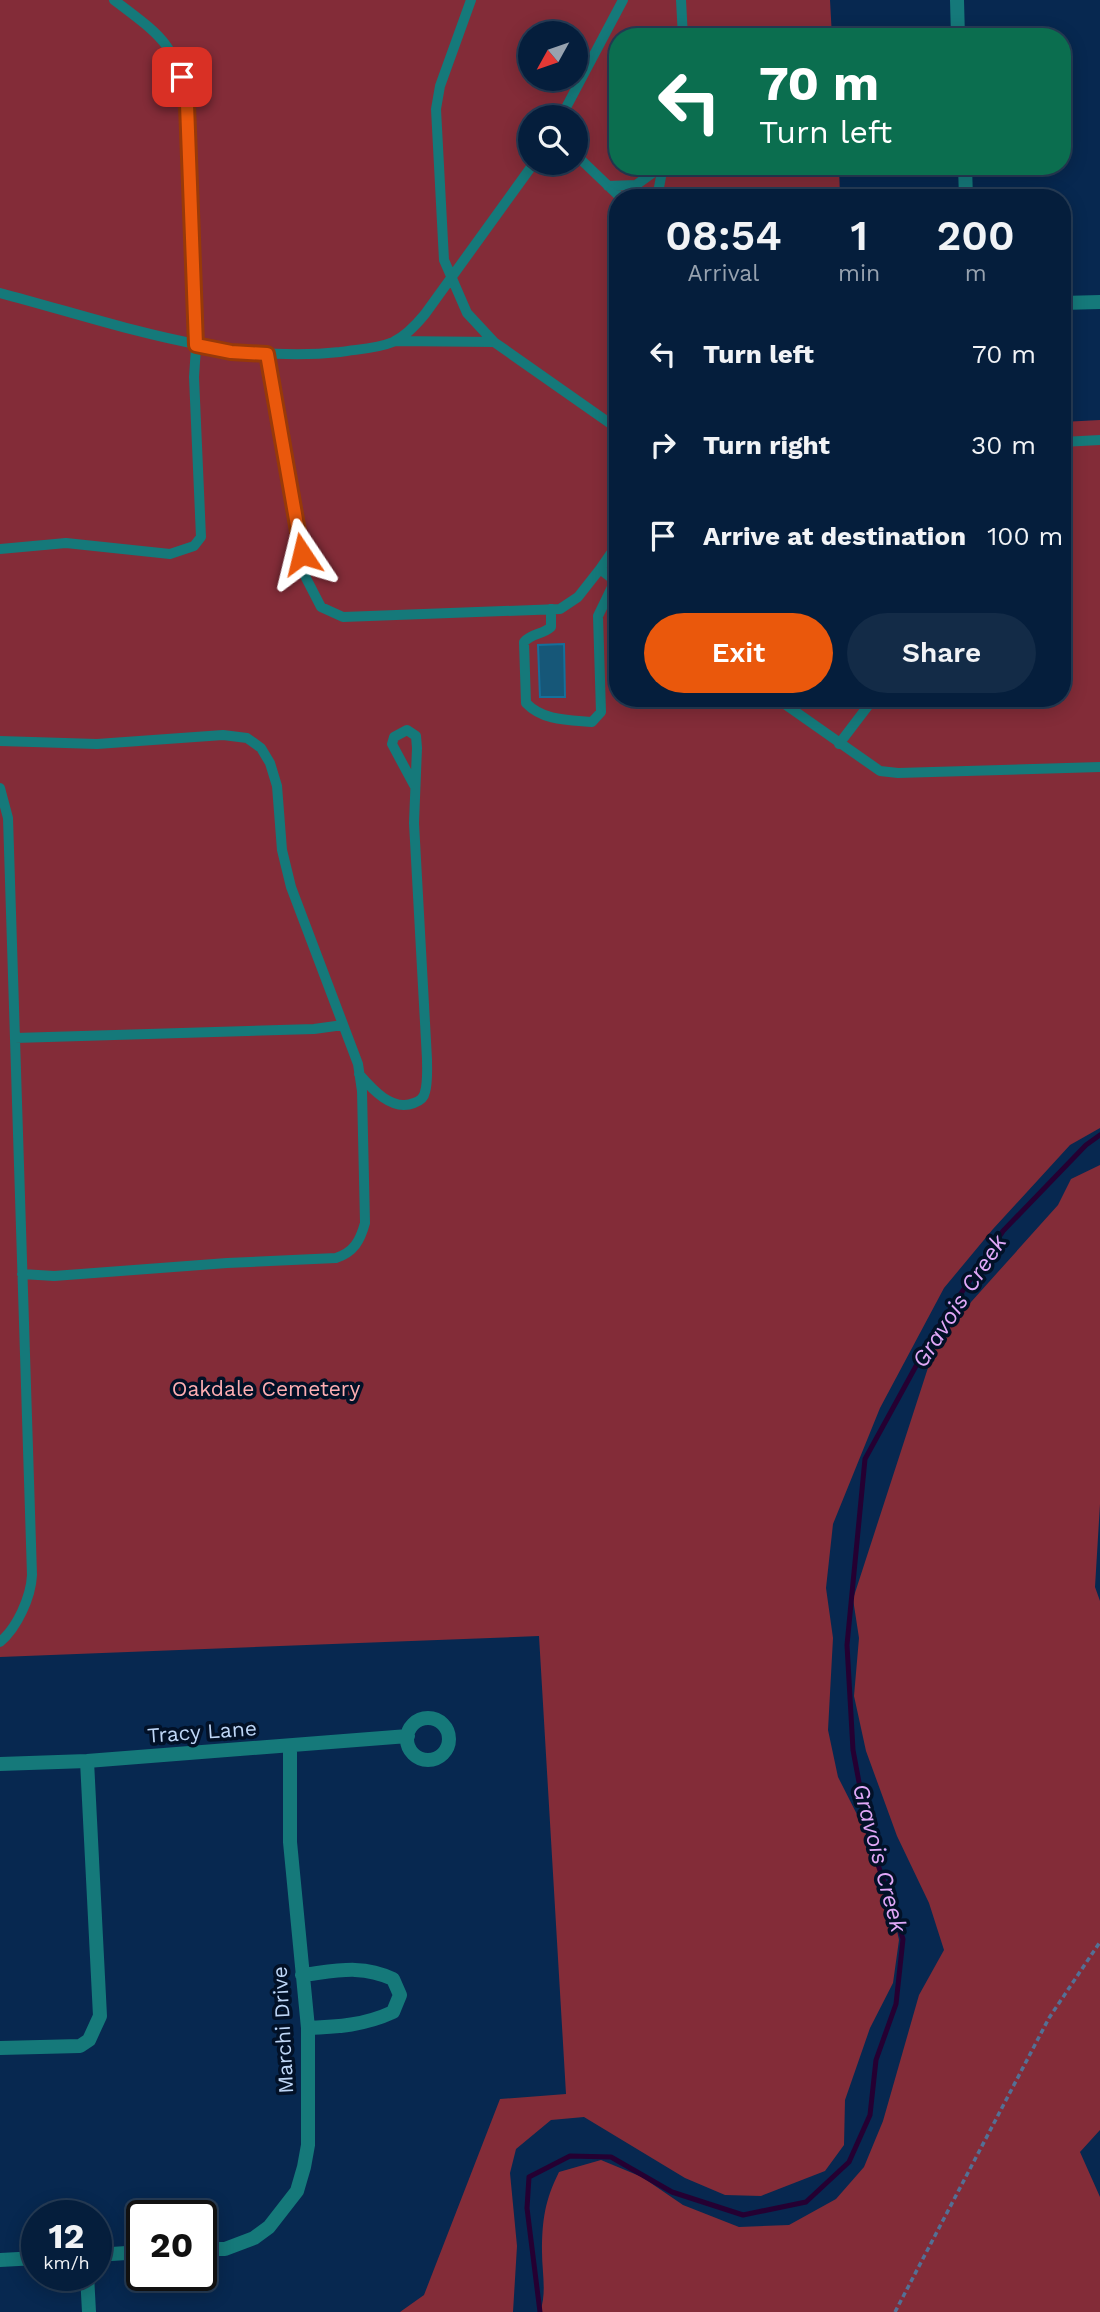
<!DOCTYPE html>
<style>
body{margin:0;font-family:"Work Sans",sans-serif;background:#132b47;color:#f1f3f6;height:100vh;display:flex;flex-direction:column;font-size:26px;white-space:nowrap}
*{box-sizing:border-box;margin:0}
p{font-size:23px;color:#97a2af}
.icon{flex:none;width:38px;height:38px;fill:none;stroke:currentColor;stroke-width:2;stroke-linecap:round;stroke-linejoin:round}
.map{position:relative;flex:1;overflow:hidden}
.details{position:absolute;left:609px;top:189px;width:462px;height:518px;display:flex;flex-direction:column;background:#051e3c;border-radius:28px;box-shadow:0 4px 18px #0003,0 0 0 2px #263c56}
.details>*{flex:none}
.banner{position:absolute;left:609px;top:28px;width:462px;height:147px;border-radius:28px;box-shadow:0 4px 18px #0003,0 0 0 2px #263c56;background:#0b6e4f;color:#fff;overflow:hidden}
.needle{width:46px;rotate:230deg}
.controls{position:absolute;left:518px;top:21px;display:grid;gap:14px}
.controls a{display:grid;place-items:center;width:70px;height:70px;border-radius:50%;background:#051e3c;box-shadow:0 4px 18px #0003,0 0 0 2px #263c56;font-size:35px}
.speed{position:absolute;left:21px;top:2200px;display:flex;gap:14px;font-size:35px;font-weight:700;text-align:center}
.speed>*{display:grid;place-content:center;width:91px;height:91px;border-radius:50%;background:#051e3c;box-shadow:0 4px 18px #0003,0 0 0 2px #263c56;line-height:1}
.speed small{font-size:18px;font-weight:400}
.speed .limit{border:4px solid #111;border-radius:10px;background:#fff;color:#111}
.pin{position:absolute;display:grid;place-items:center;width:60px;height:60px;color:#fff;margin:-30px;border-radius:14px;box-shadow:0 4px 10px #0006}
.me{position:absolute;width:77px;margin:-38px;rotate:350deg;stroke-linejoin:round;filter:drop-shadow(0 0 5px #0008)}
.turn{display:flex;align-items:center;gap:24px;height:147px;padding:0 35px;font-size:32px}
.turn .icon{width:91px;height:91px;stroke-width:2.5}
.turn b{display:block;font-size:49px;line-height:60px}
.eta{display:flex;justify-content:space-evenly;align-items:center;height:119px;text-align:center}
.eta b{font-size:42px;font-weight:600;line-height:49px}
.action{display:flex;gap:14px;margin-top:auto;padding:14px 35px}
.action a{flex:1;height:80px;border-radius:42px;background:#ea580c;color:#fff;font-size:28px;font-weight:600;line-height:80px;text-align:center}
.action a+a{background:#132b47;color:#f1f3f6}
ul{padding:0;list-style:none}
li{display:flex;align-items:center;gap:21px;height:91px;padding:0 35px}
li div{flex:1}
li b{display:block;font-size:26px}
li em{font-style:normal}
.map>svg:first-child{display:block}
</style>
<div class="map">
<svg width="1100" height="2312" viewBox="0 0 1100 2312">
<rect width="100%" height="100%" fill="#072850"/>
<path fill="#832c38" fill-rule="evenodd" d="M 0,0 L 830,0 L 832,37 L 618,37 L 618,166 L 839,166 L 840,198 L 618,198 L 618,698 L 1062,698 L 1062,422 L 1100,420 L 1100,1128 L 1070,1145 L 993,1229 L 944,1288 L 880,1408 L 833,1524 L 826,1588 L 833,1638 L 828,1730 L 838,1777 L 871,1842 L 889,1893 L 899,1940 L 893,1983 L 870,2028 L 845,2100 L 844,2145 L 825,2171 L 761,2196 L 725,2195 L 685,2178 L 584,2117 L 551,2120 L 516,2149 L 510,2173 L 517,2246 L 513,2312 L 400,2312 L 424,2295 L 500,2099 L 566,2094 L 539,1636 L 0,1657 ZM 530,33 L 576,33 L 576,79 L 530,79 ZM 530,117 L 576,117 L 576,163 L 530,163 Z
M 1100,1165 L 1100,1504 L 1095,1587 L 1100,1601 L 1100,2130 L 1080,2152 L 1100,2197 L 1100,2312 L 540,2312 C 547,2293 542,2272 542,2252 C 542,2220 545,2200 559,2172 L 601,2160 L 642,2177 L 683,2205 L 739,2227 L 789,2225 L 836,2199 L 864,2167 L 883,2121 L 919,1995 L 944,1950 L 929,1903 L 897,1836 L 866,1751 L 854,1696 L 859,1638 L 853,1599 L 937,1340 L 1058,1205 L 1071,1179 Z"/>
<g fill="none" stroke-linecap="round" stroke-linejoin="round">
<path stroke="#250032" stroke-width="5" d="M 540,2312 L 527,2208 L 529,2177 L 570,2156 L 611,2157 L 672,2192 L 743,2215 L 806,2202 L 849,2162 L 870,2115 L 876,2060 L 896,2004 L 903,1939 L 870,1841 L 853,1750 L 847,1645 L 865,1459 L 933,1335 L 1003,1231 L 1086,1145 L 1100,1135"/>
</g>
<path fill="#165778" stroke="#156f9a" stroke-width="2" d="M 564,644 L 565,697 L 540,697 L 538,645 Z"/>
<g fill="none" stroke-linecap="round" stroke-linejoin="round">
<path stroke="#537095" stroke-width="3.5" stroke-dasharray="5 3.5" stroke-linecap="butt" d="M 895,2312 L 1049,2018 L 1100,1942"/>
<path stroke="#15797a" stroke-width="10" d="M 471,0 L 440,86 L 436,109 L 444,260 L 467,313 L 494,342
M 681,0 L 683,37
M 561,117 L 623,0
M 576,155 L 621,198
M 608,186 L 636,185 L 662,166
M 657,198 L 663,166
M 0,293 C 111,322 224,365 340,352 C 358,349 376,349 393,342 C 406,336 416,325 425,314 L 534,163
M 396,341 L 494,342 L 618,429
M 267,354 L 306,578 L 321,607 L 343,617 L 560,609 L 578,597 L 600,569
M 1062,442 L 1100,440
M 618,543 L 600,569 L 618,583
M 0,549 L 66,543 L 170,554 L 194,546 L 201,537 L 194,377 L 197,333 L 187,104 C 176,43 161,36 114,0
M 551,609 L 551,627 C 542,635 532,633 524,642 L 526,703 C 543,721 569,720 592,722 L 601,712 L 598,616 L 615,581
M 776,698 L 880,771 L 898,773 L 1100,767
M 0,741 L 97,744 L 223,735 L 247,738 L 261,748 L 270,763 L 277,786 L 282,850 L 291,887 L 358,1064 L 362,1091 L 365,1223 C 360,1241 354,1252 336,1258 L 227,1263 L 54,1276 L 22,1274
M 839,744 L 874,698
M 0,788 L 8,818 L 32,1575 C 31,1597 17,1628 0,1642
M 15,1038 L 314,1029 L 343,1025
M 359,1074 C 372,1089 392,1112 414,1103 C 420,1101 424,1098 425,1092 C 428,1082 427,1069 427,1059 L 414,823 L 417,748 L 416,736 L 407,730 L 394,737 L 392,744 L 414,785"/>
<path stroke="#15797a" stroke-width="14" d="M 957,0 L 958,37
M 965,166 L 966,198
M 1062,303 L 1100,302
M407 1739a21 21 0 1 1 42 0a21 21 0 1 1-42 0Z
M 0,1764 L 87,1761 L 408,1736
M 302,1975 C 336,1971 361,1964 393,1979 L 400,1995 L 393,2012 C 365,2025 338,2027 308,2028
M 0,2048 L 80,2046 L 89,2040 L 100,2016 L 87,1761
M 201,2249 L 225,2249 L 254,2238 L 269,2227 L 297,2191 L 304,2167 L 308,2145 L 308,2028 L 290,1842 L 290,1746
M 96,2255 L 142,2252
M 0,2260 L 37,2258
M 87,2275 L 89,2312"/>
</g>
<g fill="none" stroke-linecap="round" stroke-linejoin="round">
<defs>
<path id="route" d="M 182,77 L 187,104 L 196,345 L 231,352 L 267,354 L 302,554"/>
</defs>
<use href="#route" stroke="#983908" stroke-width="18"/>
<use href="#route" stroke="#ea580c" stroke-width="12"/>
</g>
<g text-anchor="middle" stroke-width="7" stroke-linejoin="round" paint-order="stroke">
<g font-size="21" fill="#feaeb2" stroke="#021127">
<text x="266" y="1396">Oakdale Cemetery</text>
</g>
<g font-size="21" fill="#bfd7f7" stroke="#021127">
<text transform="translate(202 1732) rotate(-4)" y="7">Tracy Lane</text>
<text transform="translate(283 2030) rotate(-93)" y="7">Marchi Drive</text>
</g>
<g font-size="23" font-style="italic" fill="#e1a8f8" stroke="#021127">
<text transform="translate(959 1301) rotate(-57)" y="8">Gravois Creek</text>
<text transform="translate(880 1858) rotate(75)" y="8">Gravois Creek</text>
</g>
</g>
</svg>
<div class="controls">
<a><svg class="needle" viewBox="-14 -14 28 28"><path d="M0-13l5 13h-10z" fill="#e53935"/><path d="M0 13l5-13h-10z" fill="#97a2af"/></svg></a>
<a><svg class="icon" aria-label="search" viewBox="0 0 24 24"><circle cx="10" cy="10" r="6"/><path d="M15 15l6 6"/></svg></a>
</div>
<div class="speed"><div>12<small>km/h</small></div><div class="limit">20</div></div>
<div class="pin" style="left:182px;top:77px;background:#d93025"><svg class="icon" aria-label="arrive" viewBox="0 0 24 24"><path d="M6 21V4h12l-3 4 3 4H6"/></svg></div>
<svg class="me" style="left:302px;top:554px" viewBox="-20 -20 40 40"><path d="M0-17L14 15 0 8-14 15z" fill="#ea580c" stroke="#fff" stroke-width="4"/></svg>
<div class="banner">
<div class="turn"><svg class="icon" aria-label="left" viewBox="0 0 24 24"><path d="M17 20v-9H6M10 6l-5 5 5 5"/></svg><div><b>70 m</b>Turn left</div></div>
</div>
<section class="details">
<div class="eta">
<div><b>08:54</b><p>Arrival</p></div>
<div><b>1</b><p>min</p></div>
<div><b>200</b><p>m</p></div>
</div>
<ul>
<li><svg class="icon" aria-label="left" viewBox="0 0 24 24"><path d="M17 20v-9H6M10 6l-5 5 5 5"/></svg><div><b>Turn left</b></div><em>70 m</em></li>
<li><svg class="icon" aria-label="right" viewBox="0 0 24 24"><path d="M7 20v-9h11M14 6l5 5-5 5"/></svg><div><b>Turn right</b></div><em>30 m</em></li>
<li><svg class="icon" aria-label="arrive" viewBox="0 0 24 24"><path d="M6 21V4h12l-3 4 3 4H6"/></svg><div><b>Arrive at destination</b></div><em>100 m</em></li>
</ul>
<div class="action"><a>Exit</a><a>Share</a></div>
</section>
</div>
